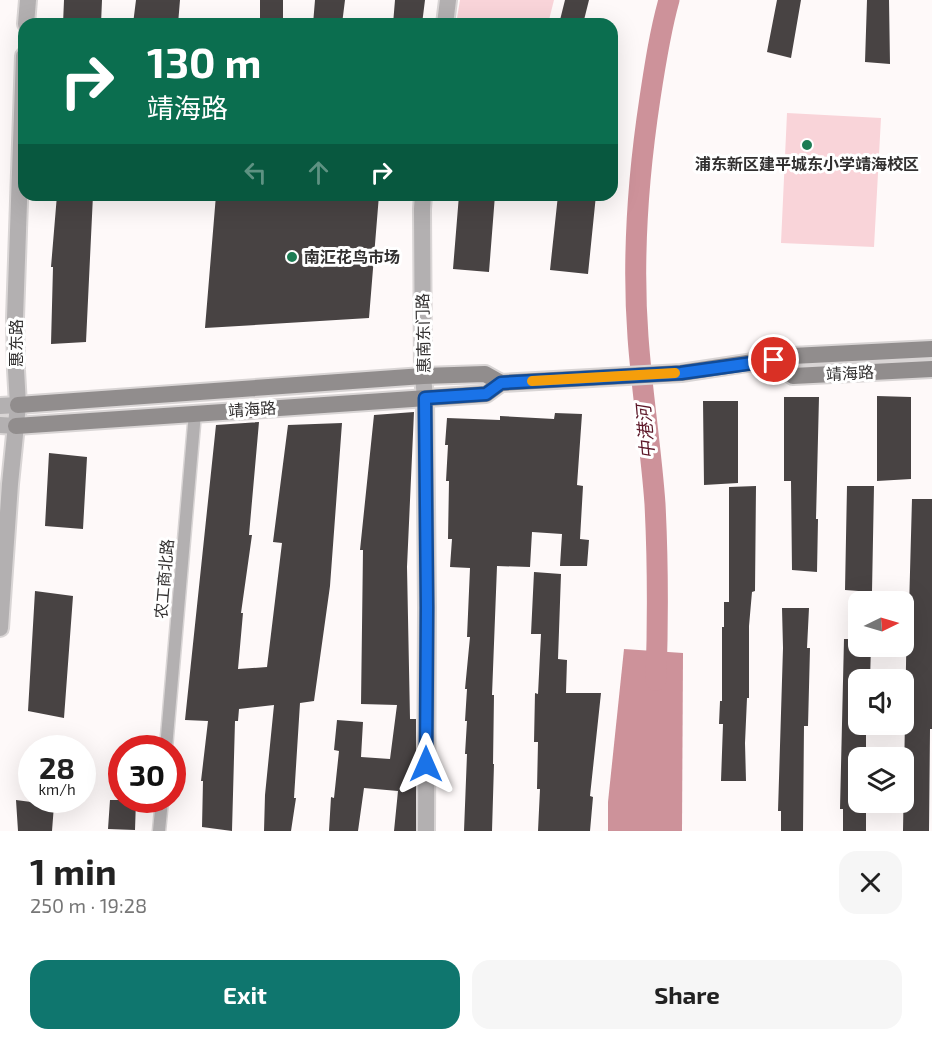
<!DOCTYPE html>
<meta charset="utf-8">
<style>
body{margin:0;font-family:"Exo 2","Noto Sans SC",sans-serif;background:#f6f6f6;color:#222;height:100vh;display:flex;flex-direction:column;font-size:22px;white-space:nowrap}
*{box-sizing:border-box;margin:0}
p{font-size:20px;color:#767676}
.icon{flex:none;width:33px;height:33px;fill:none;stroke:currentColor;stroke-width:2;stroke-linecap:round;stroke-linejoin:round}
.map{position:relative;height:831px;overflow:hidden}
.drawer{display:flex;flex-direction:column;background:#fff;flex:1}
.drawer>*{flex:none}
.guide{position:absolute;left:18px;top:18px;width:600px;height:183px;border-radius:18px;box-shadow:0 6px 24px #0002;background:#0b6e4f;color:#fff;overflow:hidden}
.needle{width:39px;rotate:85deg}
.fabs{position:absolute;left:848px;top:591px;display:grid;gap:12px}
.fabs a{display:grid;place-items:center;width:66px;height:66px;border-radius:12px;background:#fff;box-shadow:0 6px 24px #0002;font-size:30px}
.speed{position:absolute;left:18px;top:735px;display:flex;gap:12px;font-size:30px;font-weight:700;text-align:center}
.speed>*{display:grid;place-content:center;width:78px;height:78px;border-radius:50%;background:#fff;box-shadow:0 6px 24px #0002;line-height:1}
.speed small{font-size:15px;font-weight:400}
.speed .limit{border:9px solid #d22;background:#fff;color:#111}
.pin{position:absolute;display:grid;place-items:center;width:51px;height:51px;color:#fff;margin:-26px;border:3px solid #fff;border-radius:50%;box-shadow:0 2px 6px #0007}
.me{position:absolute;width:66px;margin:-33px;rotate:0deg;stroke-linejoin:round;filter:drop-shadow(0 0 4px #0008)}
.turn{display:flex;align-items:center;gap:21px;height:126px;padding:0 30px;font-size:27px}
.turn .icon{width:78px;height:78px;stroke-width:2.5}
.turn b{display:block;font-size:42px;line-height:51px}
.lanes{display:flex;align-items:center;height:57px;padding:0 30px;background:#0003;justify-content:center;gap:30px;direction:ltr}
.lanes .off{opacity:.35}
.round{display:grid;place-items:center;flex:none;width:63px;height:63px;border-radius:18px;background:#f6f6f6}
.headline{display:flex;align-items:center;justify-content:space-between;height:102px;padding:0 30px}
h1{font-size:36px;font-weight:700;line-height:45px}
.action{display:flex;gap:12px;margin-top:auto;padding:12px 30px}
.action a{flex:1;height:69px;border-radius:18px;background:#0f766e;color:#fff;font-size:24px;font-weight:700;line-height:69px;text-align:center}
.action a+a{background:#f6f6f6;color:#222}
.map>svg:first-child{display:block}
</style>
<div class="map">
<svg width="932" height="831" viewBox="0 0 932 831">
<rect width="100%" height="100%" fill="#fef9f9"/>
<path fill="#f9d4d9" d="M 460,0 L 554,0 L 548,24 L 456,24 Z
M 787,113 L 881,118 L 874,247 L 781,243 Z"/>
<path fill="#cd929a" d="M 624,649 L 683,653 L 682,831 L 608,831 L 608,802 Z"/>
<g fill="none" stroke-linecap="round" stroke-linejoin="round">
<path stroke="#cd929a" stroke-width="21" d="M 656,680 C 658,621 658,563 655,504 C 651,448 642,393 638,337 C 632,257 638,177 650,98 C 655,65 660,32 669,0"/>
</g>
<path fill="#484343" d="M 64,0 L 102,0 L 101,24 L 63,24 Z
M 136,0 L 180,0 L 178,24 L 133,24 Z
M 260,0 L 283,0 L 283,24 L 260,24 Z
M 315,0 L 345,0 L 342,24 L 313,24 Z
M 395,0 L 425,0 L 422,24 L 393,24 Z
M 565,0 L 589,0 L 583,24 L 559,24 Z
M 777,0 L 801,0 L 791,58 L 767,52 Z
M 867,0 L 889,0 L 890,64 L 865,62 Z
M 57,195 L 93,195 L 86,342 L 51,344 L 53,267 L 51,267 Z
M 216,195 L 379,195 L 369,318 L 205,328 Z
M 459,195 L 495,195 L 489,272 L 453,269 Z
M 558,195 L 596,195 L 588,274 L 550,270 Z
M 877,396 L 911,397 L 911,479 L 877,481 Z
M 784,397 L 819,397 L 816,519 L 818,519 L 817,572 L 792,570 L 791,481 L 784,481 Z
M 703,401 L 738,401 L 738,483 L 704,485 Z
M 414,412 L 407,567 L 410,719 L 416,719 L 416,831 L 394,831 L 398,791 L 364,788 L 358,831 L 329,831 L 331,797 L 334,798 L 339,751 L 334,750 L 337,720 L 363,722 L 361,757 L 390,759 L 397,705 L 361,704 L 363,550 L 360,550 L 374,415 Z
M 555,413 L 582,414 L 577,485 L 583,486 L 580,539 L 589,540 L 587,566 L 560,566 L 562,534 L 532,532 L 530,567 L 497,566 L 492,695 L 494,695 L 493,764 L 494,764 L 492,831 L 464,831 L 467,754 L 465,754 L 467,721 L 465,721 L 467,689 L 465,689 L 470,637 L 467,637 L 470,568 L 450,567 L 452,539 L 448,539 L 449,481 L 446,481 L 448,445 L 445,445 L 447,418 L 500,420 L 500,416 L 554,419 Z
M 259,422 L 249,535 L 252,535 L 241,613 L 243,613 L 238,669 L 267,667 L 282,543 L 273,542 L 288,425 L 342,423 L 330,586 L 314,701 L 300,703 L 294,798 L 296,798 L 291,831 L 264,831 L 265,795 L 274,705 L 239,709 L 238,721 L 235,721 L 232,831 L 202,827 L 203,781 L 201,781 L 208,721 L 185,720 L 216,425 Z
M 49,453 L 87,457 L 83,529 L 45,526 Z
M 756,486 L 755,591 L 752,592 L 749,626 L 749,698 L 747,698 L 745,743 L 746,781 L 721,781 L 723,724 L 719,724 L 720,701 L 722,701 L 722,627 L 724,627 L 724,602 L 729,602 L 729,487 Z
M 847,486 L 874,486 L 872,592 L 845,590 Z
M 912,499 L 932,499 L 932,729 L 930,729 L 929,831 L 903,831 L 907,609 L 909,609 Z
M 534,572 L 561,574 L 558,659 L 567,660 L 566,693 L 601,693 L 590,796 L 593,797 L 590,831 L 538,831 L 540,789 L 537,789 L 538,742 L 534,742 L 535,693 L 538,694 L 541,634 L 531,634 Z
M 35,591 L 73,596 L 64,718 L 28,711 Z
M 782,608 L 809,608 L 807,648 L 810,648 L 808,726 L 804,726 L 803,831 L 781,831 L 781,811 L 778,811 L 783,648 Z
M 844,639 L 858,639 L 858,646 L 871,646 L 870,680 L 858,680 L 858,724 L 866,724 L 866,758 L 858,758 L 858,802 L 866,802 L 866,831 L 843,831 L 843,809 L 840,809 Z
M 16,800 L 54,805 L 52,831 L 18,831 Z
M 110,800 L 136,800 L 135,830 L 108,829 Z"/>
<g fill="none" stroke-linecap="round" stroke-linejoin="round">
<defs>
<path id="service" d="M 166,748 L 195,413
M 159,831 L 162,800"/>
<path id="minor" d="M 26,24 L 28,0
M 445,24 L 448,0
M 423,195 L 422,209 L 423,376 L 425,398 L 427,607 L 426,831
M 0,628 L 10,484 L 18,405 L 16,370 L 15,318 L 24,56"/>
<path id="tertiary" d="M 0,406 L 18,405
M 0,425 L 16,426"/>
<path id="secondary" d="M 774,360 L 793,376 L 932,369
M 18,405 L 423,376 L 485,374 L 501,383
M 16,426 L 486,394 L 501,383 L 681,373 L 792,356 L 932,349"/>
</defs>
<use href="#service" stroke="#d9d5d5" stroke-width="15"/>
<use href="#minor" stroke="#d9d5d5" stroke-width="20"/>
<use href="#tertiary" stroke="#d9d5d5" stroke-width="20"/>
<use href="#secondary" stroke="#d9d5d5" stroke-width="20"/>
<use href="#service" stroke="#b3b0b1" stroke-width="12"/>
<use href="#minor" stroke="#b3b0b1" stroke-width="16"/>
<use href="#tertiary" stroke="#b3b0b1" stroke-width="16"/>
<use href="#secondary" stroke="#918d8d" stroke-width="16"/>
</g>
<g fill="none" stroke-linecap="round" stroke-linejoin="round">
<defs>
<path id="route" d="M 426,764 L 427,607 L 425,398 L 486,394 L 501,383 L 681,373 L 774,360"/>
</defs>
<use href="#route" stroke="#114b97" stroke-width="15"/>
<use href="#route" stroke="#1a73e8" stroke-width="10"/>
<path stroke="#f59e0b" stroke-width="10" d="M 532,381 L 675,373"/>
</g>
<g fill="#1c7c54" stroke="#fff" stroke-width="2">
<circle cx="807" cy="145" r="6"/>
<circle cx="292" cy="257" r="6"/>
</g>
<g text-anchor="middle" stroke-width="6" stroke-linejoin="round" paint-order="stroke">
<g font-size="16" font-weight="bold" fill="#323030" stroke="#fff">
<text x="807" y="170">浦东新区建平城东小学靖海校区</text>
<text x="304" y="263" text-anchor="start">南汇花鸟市场</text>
</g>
<g font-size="16" fill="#323030" stroke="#fff">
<text transform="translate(423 333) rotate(-91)" y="6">惠南东门路</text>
<text transform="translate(16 343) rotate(-90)" y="6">惠东路</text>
<text transform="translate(850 373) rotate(-3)" y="6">靖海路</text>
<text transform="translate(252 409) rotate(-4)" y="6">靖海路</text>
<text transform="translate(164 579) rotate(-85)" y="6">农工商北路</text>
</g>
<g font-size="18" font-style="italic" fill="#5c1627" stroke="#fff">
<text transform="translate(646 432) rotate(-95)" y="6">中港河</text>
</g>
</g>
</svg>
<div class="fabs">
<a><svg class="needle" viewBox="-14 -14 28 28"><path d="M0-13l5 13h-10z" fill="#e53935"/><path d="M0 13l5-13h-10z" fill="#767676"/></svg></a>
<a><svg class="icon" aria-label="sound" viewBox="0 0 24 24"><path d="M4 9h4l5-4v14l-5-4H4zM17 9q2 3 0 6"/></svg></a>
<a><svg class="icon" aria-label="layers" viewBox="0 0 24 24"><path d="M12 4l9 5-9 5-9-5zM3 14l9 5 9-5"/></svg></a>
</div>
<div class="speed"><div>28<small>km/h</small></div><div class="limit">30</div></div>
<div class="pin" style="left:774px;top:360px;background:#d93025"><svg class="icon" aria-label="arrive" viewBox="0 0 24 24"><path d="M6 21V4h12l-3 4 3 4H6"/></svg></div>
<svg class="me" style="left:426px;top:764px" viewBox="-20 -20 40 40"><path d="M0-17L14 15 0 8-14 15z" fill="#1a73e8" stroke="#fff" stroke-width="4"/></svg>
<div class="guide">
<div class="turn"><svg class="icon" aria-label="right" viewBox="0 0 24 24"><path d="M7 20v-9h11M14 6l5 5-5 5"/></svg><div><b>130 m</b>靖海路</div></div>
<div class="lanes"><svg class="icon off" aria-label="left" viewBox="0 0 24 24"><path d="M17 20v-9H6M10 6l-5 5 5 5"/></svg><svg class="icon off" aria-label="ahead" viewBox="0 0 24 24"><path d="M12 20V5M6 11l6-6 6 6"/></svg><svg class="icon" aria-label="right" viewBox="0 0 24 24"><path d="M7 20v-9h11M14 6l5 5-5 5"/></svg></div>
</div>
</div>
<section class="drawer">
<div class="headline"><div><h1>1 min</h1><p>250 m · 19:28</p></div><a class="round"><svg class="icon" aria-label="close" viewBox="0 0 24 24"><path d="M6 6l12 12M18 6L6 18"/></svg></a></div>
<div class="action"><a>Exit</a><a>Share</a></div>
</section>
